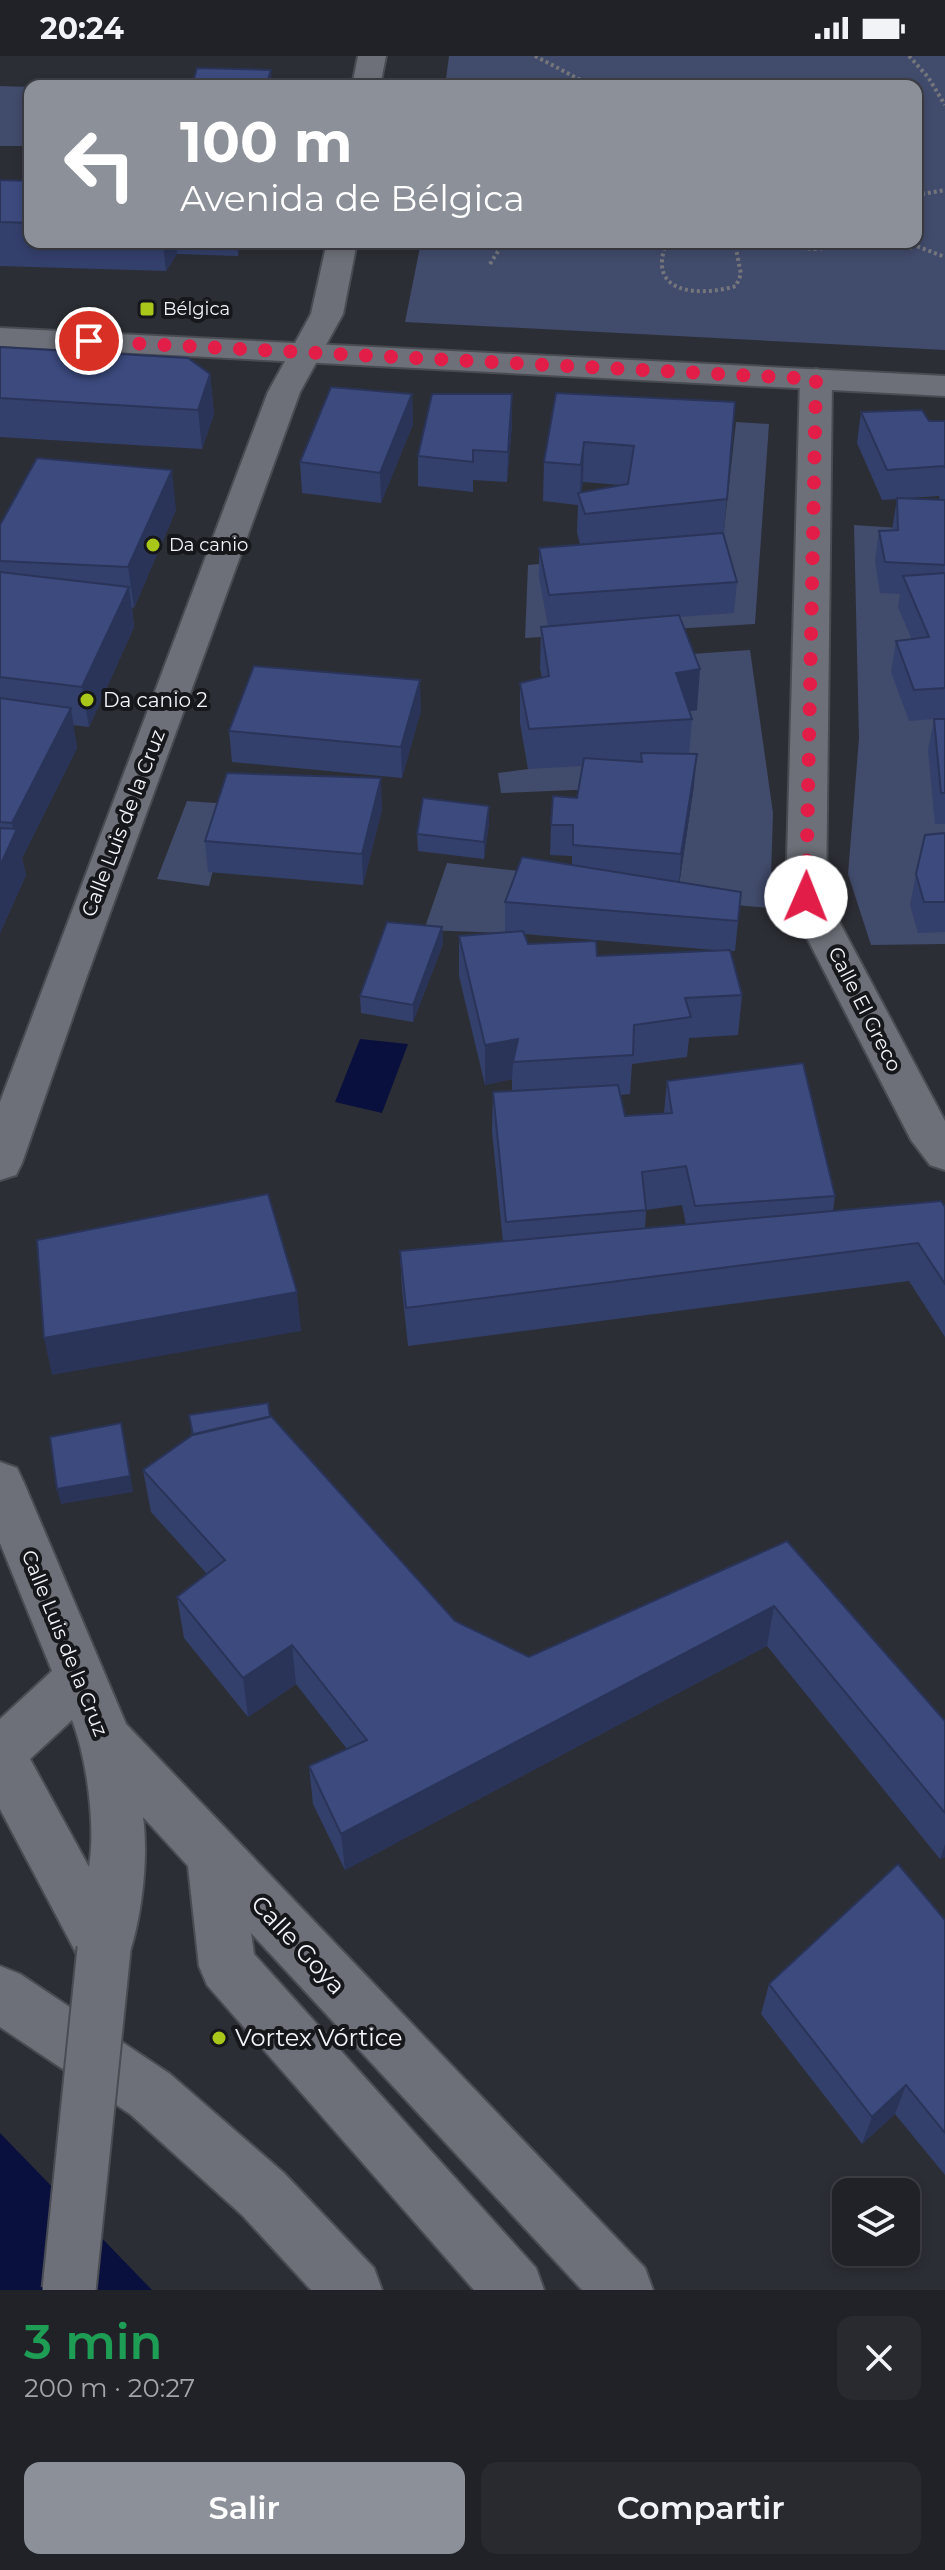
<!DOCTYPE html>
<html lang="es">
<meta charset="utf-8">
<style>
body{margin:0;font-family:Montserrat,sans-serif;background:#292a30;color:#f1f3f6;height:100vh;display:flex;flex-direction:column;font-size:30px;white-space:nowrap}
*{box-sizing:border-box;margin:0}
p{font-size:26px;color:#a2a4a8}
.icon{flex:none;width:44px;height:44px;fill:none;stroke:currentColor;stroke-width:2;stroke-linecap:round;stroke-linejoin:round}
.map{position:relative;height:2234px;overflow:hidden}
.panel{display:flex;flex-direction:column;background:#212228;flex:1}
.panel>*{flex:none}
.banner{position:absolute;left:24px;top:24px;width:898px;height:168px;border-radius:16px;box-shadow:0 4px 12px #0003,0 0 0 2px #3e3f45;background:#8c9099;color:#fff;overflow:hidden}
.controls{position:absolute;left:832px;top:2122px;display:grid;gap:16px}
.controls a{display:grid;place-items:center;width:88px;height:88px;border-radius:16px;background:#212228;box-shadow:0 4px 12px #0003,0 0 0 2px #3e3f45;font-size:40px}
.pin{position:absolute;display:grid;place-items:center;width:68px;height:68px;color:#fff;margin:-34px;border:4px solid #fff;border-radius:50%;box-shadow:0 2px 8px #0007}
.me{position:absolute;width:88px;margin:-44px;rotate:1deg;stroke-linejoin:round;filter:drop-shadow(0 0 6px #0008)}
.turn{display:flex;align-items:center;gap:28px;height:168px;padding:0 24px;font-size:36px}
.turn .icon{width:104px;height:104px;stroke-width:2.5}
.turn b{display:block;font-size:56px;line-height:68px}
.round{display:grid;place-items:center;flex:none;width:84px;height:84px;border-radius:16px;background:#292a30}
.summary{display:flex;align-items:center;justify-content:space-between;height:136px;padding:0 24px}
h1{font-size:48px;font-weight:600;line-height:60px;color:#1e9e55}
.action{display:flex;gap:16px;margin-top:auto;padding:16px 24px}
.action a{flex:1;height:92px;border-radius:16px;background:#8c9099;color:#fff;font-size:32px;font-weight:600;line-height:92px;text-align:center}
.action a+a{background:#292a30;color:#f1f3f6}
.status{display:flex;justify-content:space-between;align-items:center;height:56px;padding:0 40px;background:#212228;direction:ltr}
.status svg{height:22px;fill:currentColor}
.map>svg:first-child{display:block}
</style>
<div class="status"><b>20:24</b><svg viewBox="0 0 49 12"><path d="M0 12V9h3v3zM5 12V6h3v6zM10 12V3h3v9zM15 12V0h3v12zM26 1h20v11H26zM47 4h2v5h-2z"/></svg></div>
<div class="map">
<svg width="945" height="2234" viewBox="0 0 945 2234">
<rect width="100%" height="100%" fill="#2c2e35"/>
<path fill="#414b6b" d="M 449,0 L 945,0 L 945,294 L 405,266 L 421,186 L 916,186 L 916,30 L 445,30 Z
M 0,30 L 30,31 L 30,90 L 0,90 Z
M 736,366 L 769,368 L 755,568 L 525,582 L 528,509 L 722,492 Z
M 854,469 L 945,475 L 945,888 L 871,889 L 848,818 L 859,682 Z
M 750,594 L 773,757 L 770,852 L 687,845 L 679,829 L 694,729 L 501,737 L 498,717 L 528,713 L 673,658 L 696,654 L 676,599 Z
M 187,745 L 230,748 L 209,830 L 157,823 Z
M 447,807 L 529,816 L 505,877 L 424,874 Z"/>
<path fill="#0a103e" d="M 360,983 L 408,988 L 382,1057 L 335,1046 Z
M 0,2077 L 152,2234 L 0,2234 Z"/>
<g fill="none" stroke-linecap="round" stroke-linejoin="round">
<defs>
<path id="street" d="M 358,0 L 386,0 L 380,30 L 352,30 Z
M 327,186 L 357,186 L 343,258 L 300,336 L 87,920 L 22,1107 L 16,1119 L 0,1124 L 0,1046 L 268,336 L 311,258 Z
M 816,313 L 827,316 L 832,323 L 826,841 L 945,1065 L 945,1114 L 930,1109 L 911,1084 L 786,841 L 800,323 L 805,316 Z
M 0,1406 L 17,1412 L 24,1427 L 126,1668 L 645,2212 L 653,2234 L 582,2234 L 251,1877 L 254,1898 L 536,2212 L 544,2234 L 474,2234 L 207,1929 L 199,1910 L 188,1810 L 143,1761 C 149,1804 141,1872 124,1912 L 104,1920 L 84,1912 L 0,1753 L 0,1663 L 52,1615 L 0,1487 ZM 72,1664 C 87,1703 96,1770 89,1811 L 30,1703 Z
M 0,1910 L 20,1918 L 170,2018 L 284,2117 L 374,2212 L 382,2234 L 311,2234 L 242,2159 L 130,2058 L 0,1971 Z"/>
<path id="secondary" d="M 0,272 L 945,320 L 945,340 L 0,290 Z"/>
</defs>
<use href="#street" stroke="#494c52" stroke-width="4"/>
<use href="#secondary" stroke="#494c52" stroke-width="4"/>
<path stroke="#74767c" stroke-width="4" stroke-dasharray="3 3" stroke-linecap="butt" d="M 535,0 L 592,30
M 909,0 L 928,21 L 945,49
M 916,139 L 945,134
M 667,186 C 645,238 699,241 736,230 L 741,218 L 735,188
M 718,186 L 815,193 L 876,188 L 914,192
M 906,186 L 945,201
M 490,208 L 504,186"/>
<use href="#street" fill="#6e7079" fill-rule="evenodd"/>
<use href="#secondary" fill="#6e7079" fill-rule="evenodd"/>
<defs>
<path id="street-bridge" d="M 69,2234 L 104,1893"/>
</defs>
<use href="#street-bridge" stroke="#494c52" stroke-width="57" stroke-linecap="butt"/>
<use href="#street-bridge" stroke="#6e7079" stroke-width="53"/>
</g>
<path fill="#34406c" fill-rule="evenodd" d="M 0,124 L 30,125 L 30,186 L 241,186 L 238,200 L 177,198 L 166,215 L 0,210 Z
M 0,291 L 210,318 L 214,358 L 202,393 L 0,381 Z
M 556,337 L 735,346 L 724,477 L 737,526 L 734,557 L 679,561 L 697,654 L 689,655 L 692,663 L 689,698 L 694,729 L 679,826 L 741,836 L 735,895 L 730,895 L 742,939 L 738,979 L 689,982 L 687,1001 L 632,1008 L 630,1038 L 620,1039 L 625,1060 L 664,1057 L 667,1025 L 835,1140 L 833,1155 L 945,1151 L 945,1281 L 909,1225 L 408,1290 L 402,1234 L 400,1195 L 503,1186 L 492,1075 L 493,1036 L 512,1035 L 512,1023 L 485,1029 L 459,920 L 459,880 L 505,876 L 505,846 L 572,809 L 572,800 L 550,799 L 551,769 L 577,742 L 583,710 L 528,713 L 520,667 L 520,627 L 542,622 L 540,612 L 541,571 L 589,567 L 548,570 L 539,522 L 539,492 L 580,488 L 577,476 L 578,449 L 543,445 L 544,406 ZM 583,426 L 622,429 L 581,436 ZM 524,878 L 727,895 L 597,900 L 528,888 ZM 682,1149 L 686,1169 L 645,1173 L 646,1154 Z
M 412,338 L 413,368 L 381,447 L 302,437 L 300,406 Z
M 512,338 L 512,368 L 507,426 L 473,424 L 473,436 L 418,430 L 418,400 Z
M 861,356 L 929,365 L 945,365 L 945,662 L 909,665 L 891,616 L 896,585 L 912,584 L 898,551 L 900,538 L 880,537 L 875,505 L 879,475 L 892,474 L 897,443 L 882,444 L 857,387 ZM 939,440 L 940,444 L 907,442 Z
M 176,454 L 134,552 L 132,551 L 134,571 L 89,671 L 73,669 L 77,692 L 22,802 L 26,819 L 0,877 L 0,469 Z
M 421,654 L 402,722 L 232,706 L 229,675 Z
M 934,663 L 945,663 L 945,768 L 935,768 L 928,694 Z
M 382,753 L 363,829 L 208,816 L 205,785 Z
M 489,767 L 484,803 L 418,795 L 417,778 Z
M 945,777 L 945,876 L 918,877 L 910,849 L 916,818 Z
M 442,871 L 443,888 L 413,966 L 361,957 L 360,940 Z
M 189,1359 L 270,1361 L 455,1565 L 529,1601 L 787,1485 L 945,1665 L 945,1801 L 940,1803 L 767,1590 L 345,1814 L 313,1748 L 309,1710 L 347,1693 L 296,1628 L 248,1661 L 184,1582 L 177,1541 L 207,1518 L 151,1456 L 143,1414 L 192,1380 Z
M 945,1864 L 945,2119 L 895,2058 L 862,2088 L 761,1958 L 769,1928 Z"/>
<path fill="#2a3458" d="M 271,14 L 272,30 L 266,30 Z
M 163,186 L 176,186 L 177,198 L 166,215 Z
M 237,186 L 241,186 L 238,200 Z
M 210,318 L 214,358 L 202,393 L 198,354 Z
M 412,338 L 413,368 L 381,447 L 380,417 Z
M 512,338 L 512,368 L 507,426 L 508,396 Z
M 584,386 L 583,426 L 580,442 L 581,409 Z
M 172,414 L 176,454 L 134,552 L 128,511 Z
M 129,531 L 134,571 L 89,671 L 82,631 Z
M 700,613 L 697,654 L 673,658 L 676,617 Z
M 420,624 L 421,654 L 402,722 L 401,691 Z
M 71,652 L 77,692 L 22,802 L 26,819 L 0,877 L 0,810 L 14,779 L 12,767 Z
M 697,698 L 694,729 L 679,829 L 681,798 Z
M 381,722 L 382,753 L 363,829 L 362,798 Z
M 489,750 L 489,767 L 484,803 L 484,786 Z
M 442,871 L 443,888 L 413,966 L 413,949 Z
M 518,983 L 513,1006 L 512,1023 L 485,1029 L 485,989 Z
M 297,1236 L 301,1275 L 52,1319 L 44,1282 Z
M 124,1383 L 133,1436 L 61,1448 L 57,1433 Z
M 774,1550 L 767,1590 L 345,1814 L 341,1778 Z
M 292,1589 L 296,1628 L 248,1661 L 243,1622 Z
M 945,1788 L 945,1801 L 940,1803 Z
M 906,2029 L 895,2058 L 862,2088 L 872,2061 Z"/>
<path fill="#3c4a7e" stroke="#2a3458" stroke-width="2" d="M 197,12 L 271,14 L 266,30 L 192,30 Z
M 0,124 L 30,125 L 30,167 L 0,166 Z
M 0,291 L 188,302 L 210,318 L 198,354 L 0,342 Z
M 331,331 L 412,338 L 380,417 L 300,406 Z
M 556,337 L 735,346 L 727,443 L 585,458 L 578,437 L 628,428 L 634,390 L 584,386 L 581,409 L 544,406 Z
M 432,338 L 512,338 L 508,396 L 473,394 L 473,406 L 418,400 Z
M 922,354 L 929,365 L 945,365 L 945,412 L 944,410 L 887,414 L 861,356 Z
M 37,402 L 172,414 L 128,511 L 0,505 L 0,469 Z
M 897,442 L 945,444 L 945,509 L 885,506 L 879,475 L 898,474 Z
M 723,477 L 737,526 L 549,539 L 539,492 Z
M 0,516 L 129,531 L 82,631 L 0,621 Z
M 945,517 L 945,632 L 914,634 L 896,585 L 929,581 L 903,520 Z
M 679,559 L 700,613 L 676,617 L 692,663 L 529,673 L 520,627 L 549,620 L 541,571 Z
M 254,610 L 420,624 L 401,691 L 229,675 Z
M 0,642 L 71,652 L 12,767 L 0,766 Z
M 934,663 L 945,663 L 945,737 L 941,737 Z
M 641,697 L 697,698 L 681,798 L 573,789 L 573,769 L 551,769 L 553,740 L 577,742 L 584,702 L 642,706 Z
M 227,717 L 381,722 L 362,798 L 205,785 Z
M 423,742 L 489,750 L 484,786 L 417,778 Z
M 0,772 L 17,773 L 0,810 Z
M 945,777 L 945,846 L 924,846 L 916,818 L 925,779 Z
M 522,801 L 741,836 L 738,865 L 505,846 Z
M 387,866 L 442,871 L 413,949 L 360,940 Z
M 523,875 L 528,888 L 596,885 L 597,900 L 730,894 L 742,939 L 685,942 L 691,961 L 634,969 L 633,999 L 513,1006 L 518,983 L 485,989 L 459,880 Z
M 803,1007 L 835,1140 L 695,1150 L 686,1110 L 642,1116 L 646,1154 L 506,1166 L 493,1036 L 618,1029 L 625,1060 L 672,1057 L 667,1025 Z
M 268,1138 L 297,1236 L 44,1282 L 37,1184 Z
M 941,1145 L 945,1151 L 945,1228 L 918,1187 L 406,1252 L 400,1195 Z
M 268,1347 L 270,1361 L 193,1379 L 189,1359 Z
M 271,1360 L 455,1565 L 529,1601 L 787,1485 L 945,1665 L 945,1757 L 774,1550 L 341,1778 L 309,1710 L 367,1684 L 292,1589 L 243,1622 L 177,1541 L 225,1504 L 143,1414 L 194,1378 Z
M 121,1367 L 130,1420 L 57,1433 L 50,1381 Z
M 898,1808 L 945,1864 L 945,2077 L 906,2029 L 872,2061 L 769,1928 Z"/>
<g fill="none" stroke-linecap="round" stroke-linejoin="round">
<path stroke="#e11d48" stroke-width="14" stroke-dasharray="0 25.2" d="M 89,285 L 816,323 L 806,841"/>
</g>
<g fill="#a9c71b" stroke="#16171a" stroke-width="3">
<rect x="139" y="245" width="16" height="16" rx="4"/>
<circle cx="153" cy="489" r="8"/>
<circle cx="87" cy="644" r="8"/>
<circle cx="219" cy="1982" r="8"/>
</g>
<g text-anchor="middle" stroke-width="8" stroke-linejoin="round" paint-order="stroke">
<g font-size="18" fill="#f2f4f9" stroke="#16171a" text-anchor="start">
<text x="163" y="259">Bélgica</text>
<text x="169" y="495">Da canio</text>
</g>
<g font-size="20" fill="#f2f4f9" stroke="#16171a" text-anchor="start">
<text x="103" y="651">Da canio 2</text>
</g>
<g font-size="20" fill="#f2f4f9" stroke="#16171a">
<text transform="translate(123 767) rotate(-69)" y="7">Calle Luis de la Cruz</text>
<text transform="translate(865 953) rotate(63)" y="7">Calle El Greco</text>
<text transform="translate(65 1587) rotate(68)" y="7">Calle Luis de la Cruz</text>
</g>
<g font-size="24" fill="#f2f4f9" stroke="#16171a">
<text transform="translate(298 1889) rotate(47)" y="8">Calle Goya</text>
</g>
<g font-size="24" fill="#f2f4f9" stroke="#16171a" text-anchor="start">
<text x="235" y="1990">Vortex Vórtice</text>
</g>
</g>
</svg>
<div class="controls">
<a><svg class="icon" aria-label="layers" viewBox="0 0 24 24"><path d="M12 4l9 5-9 5-9-5zM3 14l9 5 9-5"/></svg></a>
</div>
<div class="pin" style="left:89px;top:285px;background:#d93025"><svg class="icon" aria-label="arrive" viewBox="0 0 24 24"><path d="M6 21V4h12l-3 4 3 4H6"/></svg></div>
<svg class="me" style="left:806px;top:841px" viewBox="-20 -20 40 40"><circle r="19" fill="#fff"/><path d="M0-13L10 11 0 6-10 11z" fill="#e11d48"/></svg>
<div class="banner">
<div class="turn"><svg class="icon" aria-label="left" viewBox="0 0 24 24"><path d="M17 20v-9H6M10 6l-5 5 5 5"/></svg><div><b>100 m</b>Avenida de Bélgica</div></div>
</div>
</div>
<section class="panel">
<div class="summary"><div><h1>3 min</h1><p>200 m · 20:27</p></div><a class="round"><svg class="icon" aria-label="close" viewBox="0 0 24 24"><path d="M6 6l12 12M18 6L6 18"/></svg></a></div>
<div class="action"><a>Salir</a><a>Compartir</a></div>
</section>
